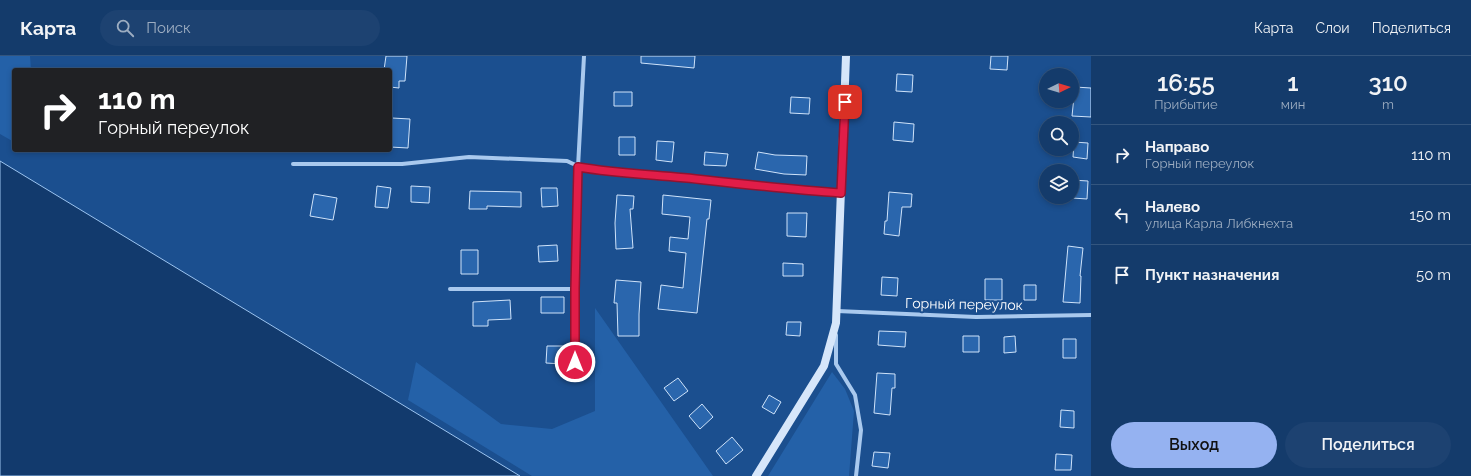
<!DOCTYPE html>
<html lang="ru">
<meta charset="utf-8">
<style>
body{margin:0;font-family:Raleway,sans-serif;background:#1d4271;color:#f1f3f6;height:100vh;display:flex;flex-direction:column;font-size:15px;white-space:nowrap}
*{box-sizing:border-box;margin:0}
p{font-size:13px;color:#9dadc1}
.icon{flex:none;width:22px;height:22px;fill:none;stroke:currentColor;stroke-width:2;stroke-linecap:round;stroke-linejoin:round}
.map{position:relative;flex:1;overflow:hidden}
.sheet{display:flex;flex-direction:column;background:#143b6b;width:380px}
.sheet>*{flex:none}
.top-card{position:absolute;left:12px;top:12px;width:380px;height:84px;border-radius:4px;box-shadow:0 2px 6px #0003,0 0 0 1px #33557e;background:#202124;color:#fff;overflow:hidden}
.needle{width:26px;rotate:85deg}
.fabs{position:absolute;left:1039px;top:12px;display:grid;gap:8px}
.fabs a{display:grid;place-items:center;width:40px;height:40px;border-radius:50%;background:#143b6b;box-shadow:0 2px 6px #0003,0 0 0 1px #33557e;font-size:20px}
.pin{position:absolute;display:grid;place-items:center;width:34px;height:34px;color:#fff;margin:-17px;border-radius:8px;box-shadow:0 2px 6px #0006}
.me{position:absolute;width:44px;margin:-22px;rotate:0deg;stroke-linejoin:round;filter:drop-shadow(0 0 3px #0008)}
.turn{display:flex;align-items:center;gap:14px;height:84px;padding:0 20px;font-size:18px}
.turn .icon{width:52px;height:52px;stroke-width:2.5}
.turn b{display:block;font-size:28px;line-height:34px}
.eta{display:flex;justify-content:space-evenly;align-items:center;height:68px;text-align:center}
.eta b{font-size:24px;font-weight:600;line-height:28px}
.cta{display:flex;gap:8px;margin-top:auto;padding:8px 20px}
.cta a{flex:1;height:46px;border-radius:24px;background:#95b2f1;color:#111;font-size:16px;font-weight:600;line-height:46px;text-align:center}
.cta a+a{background:#1d4271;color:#f1f3f6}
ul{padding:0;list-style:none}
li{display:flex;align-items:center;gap:12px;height:60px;padding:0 20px;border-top:1px solid #33557e}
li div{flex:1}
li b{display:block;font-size:15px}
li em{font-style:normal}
header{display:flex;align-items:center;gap:24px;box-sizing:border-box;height:56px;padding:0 20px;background:#143b6b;border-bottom:1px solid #33557e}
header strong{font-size:19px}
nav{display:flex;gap:22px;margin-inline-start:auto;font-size:14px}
.search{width:280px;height:36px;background:#1d4271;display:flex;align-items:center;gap:10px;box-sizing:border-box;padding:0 14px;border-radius:22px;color:#9dadc1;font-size:15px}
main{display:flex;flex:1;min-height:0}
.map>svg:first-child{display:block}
</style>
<header>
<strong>Карта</strong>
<div class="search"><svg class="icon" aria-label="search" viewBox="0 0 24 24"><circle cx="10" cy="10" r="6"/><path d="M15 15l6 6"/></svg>Поиск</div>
<nav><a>Карта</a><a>Слои</a><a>Поделиться</a></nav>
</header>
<main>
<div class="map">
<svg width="1091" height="420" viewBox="0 0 1091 420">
<rect width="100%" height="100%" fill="#1b4f8f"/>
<path fill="#2461a8" d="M 0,0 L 30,0 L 31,14 L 14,14 L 14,86 L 0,78 Z
M 595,252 L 713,420 L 532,420 L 408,344 L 416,306 L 501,368 L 552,373 L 595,355 Z
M 832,316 L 845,333 L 854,355 L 849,420 L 768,420 Z"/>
<path fill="#123a6d" stroke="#9cc4f0" d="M 0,105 L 520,420 L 0,420 Z"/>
<path fill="#2a66ad" stroke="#cfe3fa" d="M 386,0 L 407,0 L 405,25 L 399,25 L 399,32 L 390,31 L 390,14 L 384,14 Z
M 641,0 L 695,0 L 694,12 L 641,7 Z
M 991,0 L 1008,0 L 1007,14 L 990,13 Z
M 897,18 L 913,19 L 912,36 L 896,35 Z
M 1075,31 L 1091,32 L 1091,61 L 1072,60 Z
M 614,36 L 632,36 L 632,50 L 614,50 Z
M 791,41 L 810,42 L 809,58 L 790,57 Z
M 392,62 L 410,63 L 408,92 L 390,91 Z
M 894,66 L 914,68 L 913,86 L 893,84 Z
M 619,81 L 635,81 L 635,99 L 619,99 Z
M 657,85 L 674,86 L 672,106 L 656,104 Z
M 1074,86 L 1088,87 L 1087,103 L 1073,101 Z
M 705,96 L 728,98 L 726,110 L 704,109 Z
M 758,96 L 775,99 L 807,100 L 806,119 L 784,118 L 755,113 Z
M 1072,124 L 1088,125 L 1087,143 L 1072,142 Z
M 377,130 L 391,132 L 388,152 L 375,151 Z
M 411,130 L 430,131 L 429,147 L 411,146 Z
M 541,132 L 557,132 L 558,150 L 542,151 Z
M 470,135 L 521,136 L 521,151 L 487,150 L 487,153 L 469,153 Z
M 889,136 L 912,138 L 911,151 L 902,151 L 899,180 L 884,178 L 885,165 L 887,165 Z
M 314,138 L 337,142 L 333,164 L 310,160 Z
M 617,139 L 634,140 L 633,153 L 630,153 L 633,192 L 616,193 L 615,167 Z
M 663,139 L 711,144 L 709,163 L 707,163 L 697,257 L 658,253 L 661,229 L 683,232 L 686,197 L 669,195 L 670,181 L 688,183 L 690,161 L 662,158 Z
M 787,157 L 807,157 L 806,181 L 787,180 Z
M 557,189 L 558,205 L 539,206 L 538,190 Z
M 1068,190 L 1083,192 L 1080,220 L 1081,220 L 1080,247 L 1063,246 Z
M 461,194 L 478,194 L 478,218 L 461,218 Z
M 783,207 L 803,208 L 803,220 L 783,220 Z
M 882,221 L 898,222 L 897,240 L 881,239 Z
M 985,223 L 1002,223 L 1002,244 L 985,244 Z
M 616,224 L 641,226 L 639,258 L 639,280 L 618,280 L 617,247 L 614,247 Z
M 1024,229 L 1036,229 L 1036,244 L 1024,244 Z
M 541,241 L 564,241 L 564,257 L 541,257 Z
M 510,244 L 511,263 L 488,264 L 488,270 L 473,270 L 473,246 Z
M 787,266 L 801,266 L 800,280 L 786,279 Z
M 879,275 L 906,276 L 905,291 L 878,289 Z
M 963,280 L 979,280 L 979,296 L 963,296 Z
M 1015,280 L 1016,296 L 1004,297 L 1004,281 Z
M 1063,283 L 1076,283 L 1076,302 L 1063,302 Z
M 547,290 L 563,290 L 563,308 L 546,307 Z
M 877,317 L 895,318 L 895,332 L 892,332 L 890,359 L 874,357 Z
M 678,322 L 688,335 L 674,345 L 664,332 Z
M 769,339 L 781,346 L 774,358 L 762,351 Z
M 702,348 L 713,361 L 700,373 L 689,360 Z
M 1061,354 L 1074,355 L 1074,372 L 1060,371 Z
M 732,381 L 743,394 L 726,408 L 716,395 Z
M 874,396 L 890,397 L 888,412 L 872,410 Z
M 1056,398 L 1072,399 L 1071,414 L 1055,414 Z"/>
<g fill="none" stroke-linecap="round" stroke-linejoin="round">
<path stroke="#a9c9ee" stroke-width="4" d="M 293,108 L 402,108 L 469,101 L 567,105 C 584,114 602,115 620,117 C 648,120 677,121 705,124 C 750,128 795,134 841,137
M 450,233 L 575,233
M 837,255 L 976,261 L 1091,259
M 836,279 L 836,308 L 855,339 L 861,374 L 856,420
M 575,306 L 575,233 L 578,111 L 584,0"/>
<path stroke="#d6e6fa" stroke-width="8" d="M 756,420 L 824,310 L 836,267 L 846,0"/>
</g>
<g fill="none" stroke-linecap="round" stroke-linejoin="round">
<defs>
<path id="route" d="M 575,306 L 575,233 L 578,111 C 620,118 662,119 705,124 C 750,129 796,134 841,137 L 845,46"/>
</defs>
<use href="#route" stroke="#92132f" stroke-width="10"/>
<use href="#route" stroke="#e11d48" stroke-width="7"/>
</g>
<g text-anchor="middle" stroke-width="4" stroke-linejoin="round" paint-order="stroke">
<g font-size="14" fill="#fff" stroke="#1b4f8f">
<text transform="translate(964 248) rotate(1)" y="5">Горный переулок</text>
</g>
</g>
</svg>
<div class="fabs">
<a><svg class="needle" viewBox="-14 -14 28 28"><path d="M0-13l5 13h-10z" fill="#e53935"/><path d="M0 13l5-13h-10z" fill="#9dadc1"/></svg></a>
<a><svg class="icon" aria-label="search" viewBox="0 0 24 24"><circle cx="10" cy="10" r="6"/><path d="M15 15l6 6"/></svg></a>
<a><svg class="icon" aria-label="layers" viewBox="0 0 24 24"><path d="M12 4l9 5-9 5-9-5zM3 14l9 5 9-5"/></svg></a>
</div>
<div class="pin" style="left:845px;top:46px;background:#d93025"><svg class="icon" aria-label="arrive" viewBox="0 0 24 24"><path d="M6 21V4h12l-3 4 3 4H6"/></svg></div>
<svg class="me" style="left:575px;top:306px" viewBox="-20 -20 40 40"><circle r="17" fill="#e11d48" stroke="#fff" stroke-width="3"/><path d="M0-11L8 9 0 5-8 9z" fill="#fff"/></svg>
<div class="top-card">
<div class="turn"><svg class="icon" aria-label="right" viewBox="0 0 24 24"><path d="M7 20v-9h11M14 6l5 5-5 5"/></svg><div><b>110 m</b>Горный переулок</div></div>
</div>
</div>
<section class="sheet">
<div class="eta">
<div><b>16:55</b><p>Прибытие</p></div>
<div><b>1</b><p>мин</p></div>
<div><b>310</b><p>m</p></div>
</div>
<ul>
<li><svg class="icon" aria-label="right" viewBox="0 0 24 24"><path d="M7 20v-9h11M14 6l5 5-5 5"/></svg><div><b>Направо</b><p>Горный переулок</p></div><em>110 m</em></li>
<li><svg class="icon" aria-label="left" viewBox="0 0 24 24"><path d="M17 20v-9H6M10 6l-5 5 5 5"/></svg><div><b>Налево</b><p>улица Карла Либкнехта</p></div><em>150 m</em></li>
<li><svg class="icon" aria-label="arrive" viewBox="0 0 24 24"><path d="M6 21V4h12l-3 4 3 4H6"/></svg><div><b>Пункт назначения</b></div><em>50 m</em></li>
</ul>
<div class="cta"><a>Выход</a><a>Поделиться</a></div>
</section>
</main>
